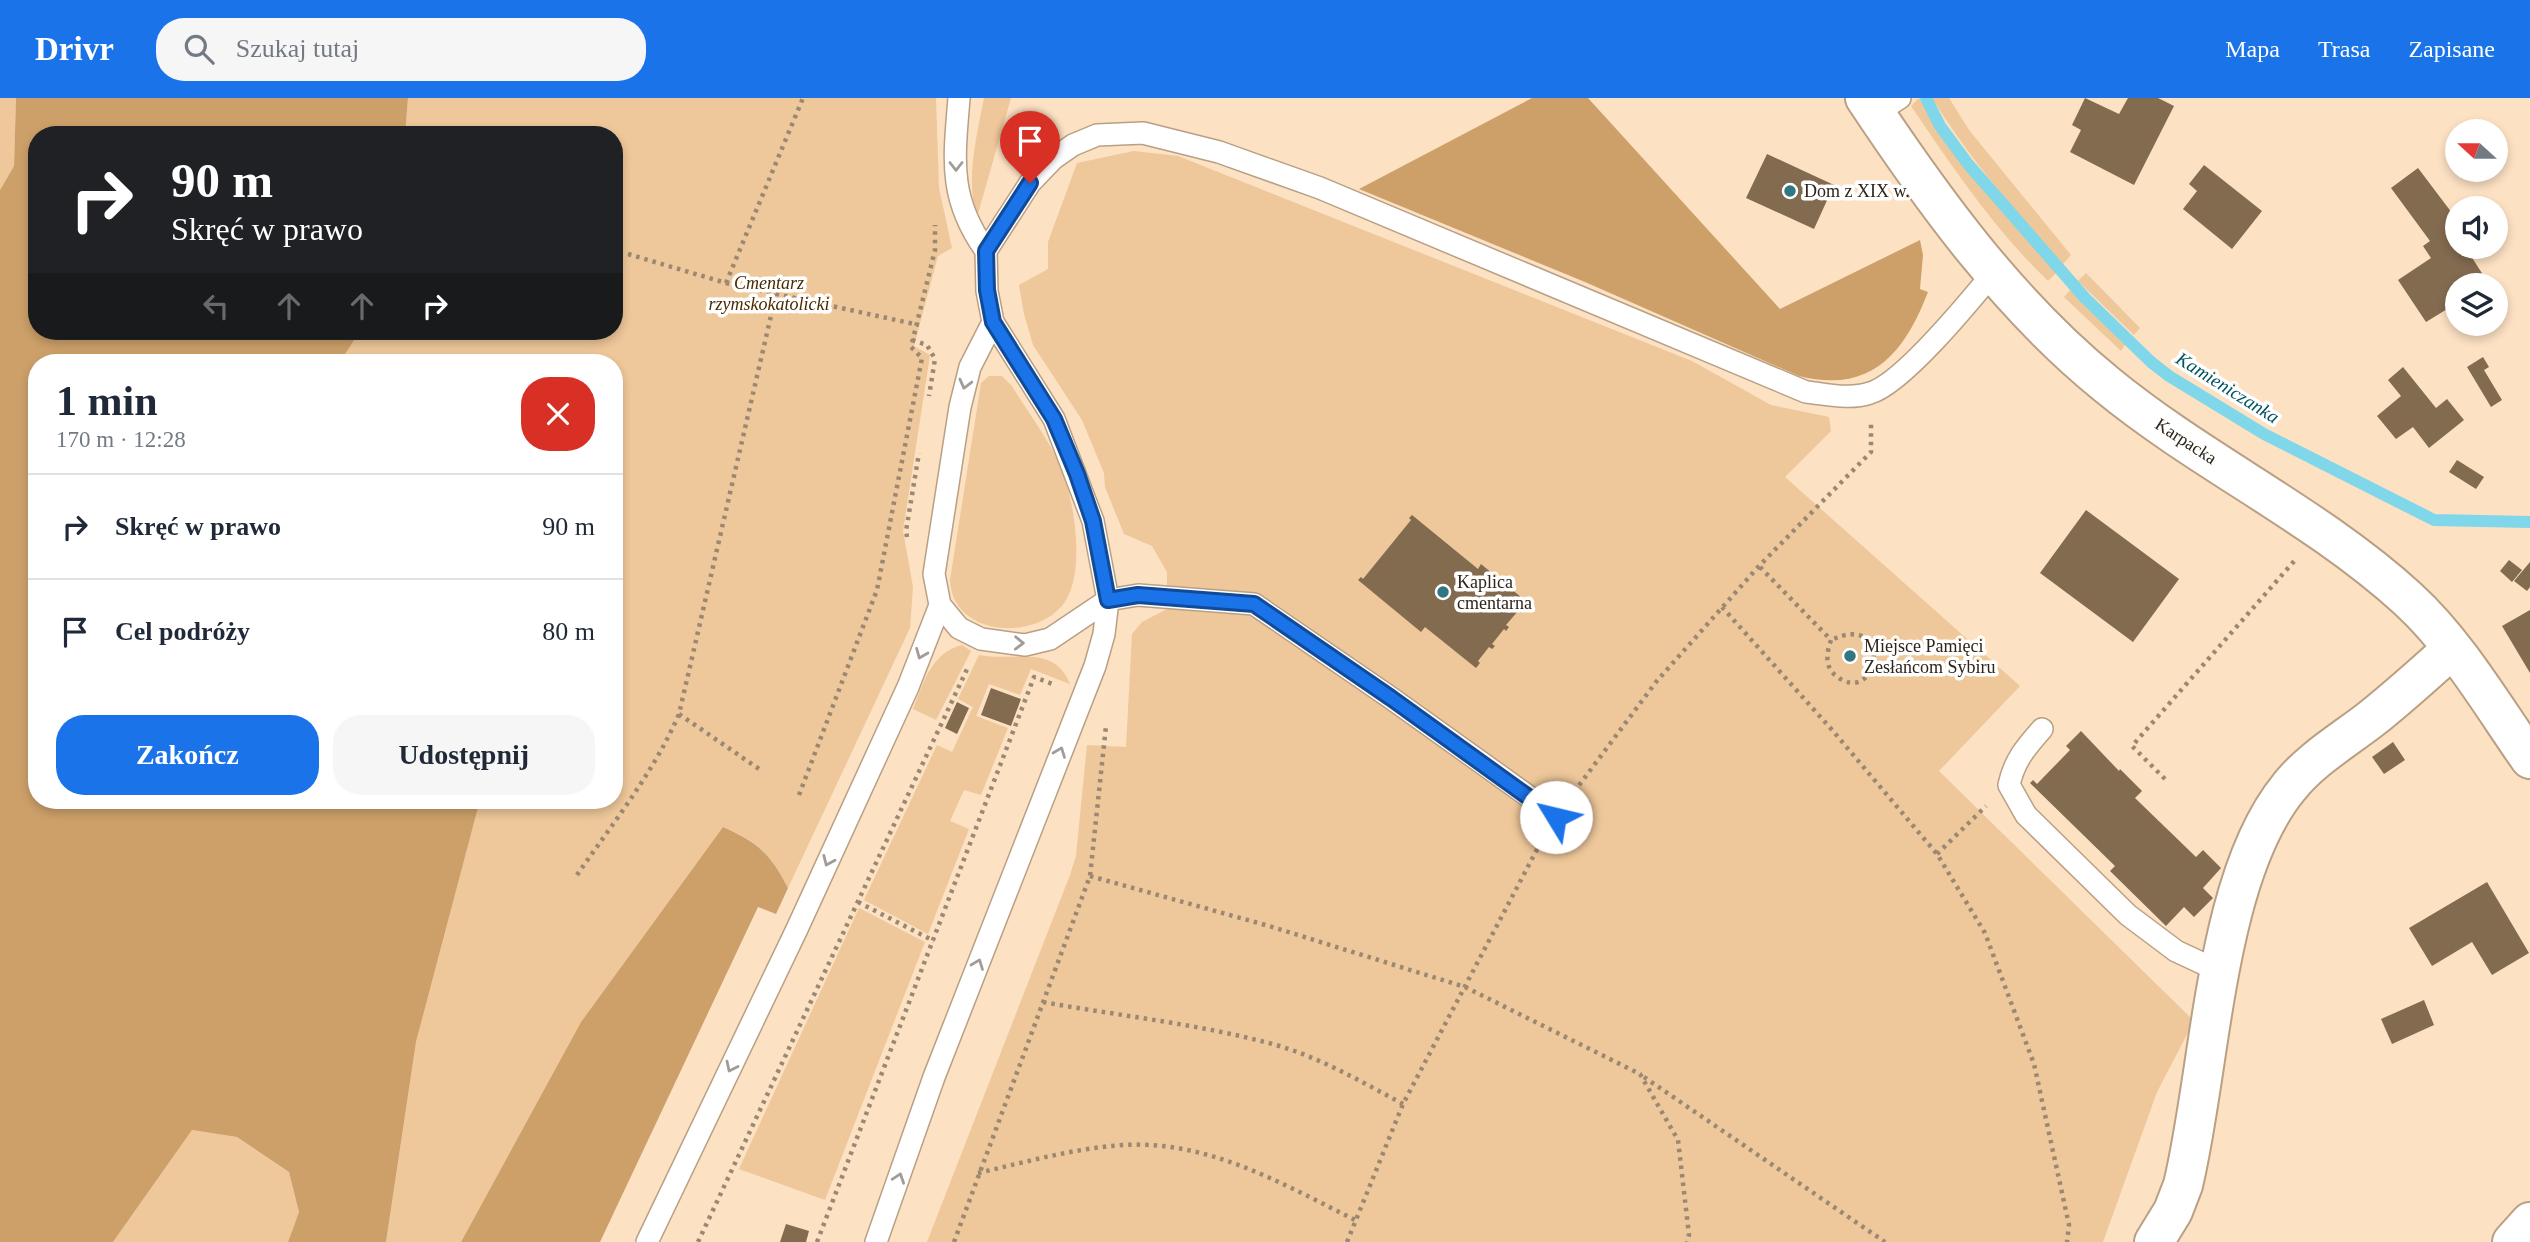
<!DOCTYPE html>
<html lang="pl">
<meta charset="utf-8">
<style>
body{margin:0;font-family:"Times New Roman",serif;background:#f6f6f7;color:#1f2937;height:100vh;display:flex;flex-direction:column;font-size:26px;white-space:nowrap}
*{box-sizing:border-box;margin:0}
p{font-size:23px;color:#747a83}
.icon{flex:none;width:38px;height:38px;fill:none;stroke:currentColor;stroke-width:2;stroke-linecap:round;stroke-linejoin:round}
.map{position:relative;flex:1;overflow:hidden}
.side{position:absolute;left:28px;top:256px;width:595px;height:455px;display:flex;flex-direction:column;background:#fff;border-radius:28px;box-shadow:0 4px 10px #0003}
.side>*{flex:none}
.banner{position:absolute;left:28px;top:28px;width:595px;height:214px;border-radius:28px;box-shadow:0 4px 10px #0003;background:#202124;color:#fff;overflow:hidden}
.needle{width:46px;rotate:291deg}
.fabs{position:absolute;left:2445px;top:21px;display:grid;gap:14px}
.fabs a{display:grid;place-items:center;width:63px;height:63px;border-radius:50%;background:#fff;box-shadow:0 4px 10px #0003;font-size:35px}
.pin{position:absolute;display:grid;place-items:center;width:60px;height:60px;color:#fff;margin:-72px -30px;border-radius:50% 50% 50% 0;rotate:-45deg;box-shadow:0 0 7px #0007}
.pin .icon{rotate:45deg}
.me{position:absolute;width:77px;margin:-38px;rotate:306deg;stroke-linejoin:round;filter:drop-shadow(0 0 5px #0008)}
.turn{display:flex;align-items:center;gap:24px;height:147px;padding:0 28px;font-size:32px}
.turn .icon{width:91px;height:91px;stroke-width:2.5}
.turn b{display:block;font-size:49px;line-height:60px}
.lanes{display:flex;align-items:center;height:66px;padding:0 28px;background:#0003;justify-content:center;gap:35px;direction:ltr}
.lanes .off{opacity:.35}
.round{display:grid;place-items:center;flex:none;width:74px;height:74px;border-radius:28px;background:#f6f6f7}
.summary{display:flex;align-items:center;justify-content:space-between;height:119px;padding:0 28px}
h1{font-size:42px;font-weight:800;line-height:52px}
.primary-button{display:flex;gap:14px;margin-top:auto;padding:14px 28px}
.primary-button a{flex:1;height:80px;border-radius:28px;background:#1a73e8;color:#fff;font-size:28px;font-weight:800;line-height:80px;text-align:center}
.primary-button a+a{background:#f6f6f7;color:#1f2937}
ul{padding:0;list-style:none}
li{display:flex;align-items:center;gap:21px;height:105px;padding:0 28px;border-top:2px solid #e0e1e3}
li div{flex:1}
li b{display:block;font-size:26px}
li em{font-style:normal}
header{display:flex;align-items:center;gap:42px;box-sizing:border-box;height:98px;padding:0 35px;background:#1a73e8;color:#fff}
header strong{font-size:33px}
nav{display:flex;gap:38px;margin-inline-start:auto;font-size:24px}
.search{width:490px;height:63px;background:#f6f6f7;display:flex;align-items:center;gap:18px;box-sizing:border-box;padding:0 24px;border-radius:28px;color:#747a83;font-size:26px}
.map>svg:first-child{display:block}
</style>
<header>
<strong>Drivr</strong>
<div class="search"><svg class="icon" aria-label="search" viewBox="0 0 24 24"><circle cx="10" cy="10" r="6"/><path d="M15 15l6 6"/></svg>Szukaj tutaj</div>
<nav><a>Mapa</a><a>Trasa</a><a>Zapisane</a></nav>
</header>
<div class="map">
<svg width="2530" height="1144" viewBox="0 0 2530 1144">
<rect width="100%" height="100%" fill="#fce1c3"/>
<path fill="#eec79a" d="M 0,0 L 16,0 L 14,68 L 0,92 Z
M 408,0 L 936,0 L 939,90 L 952,150 L 938,158 L 914,248 L 930,257 L 903,433 L 913,489 L 910,530 L 788,790 C 770,758 758,742 723,729 L 581,924 L 461,1144 L 386,1144 L 416,944 L 480,702 L 614,702 L 614,264 L 340,264 L 360,233 L 614,233 L 614,37 L 405,37 Z
M 984,0 L 1011,0 L 977,119 C 965,82 977,37 984,0 Z
M 1919,0 C 1957,66 2005,118 2057,174 L 2048,183 C 1994,131 1953,70 1911,8 Z
M 1932,0 L 1949,0 L 1969,32 L 2071,157 L 2063,166 C 2015,114 1970,61 1932,0 Z
M 1134,53 L 1178,58 L 1692,263 L 1771,307 L 1829,319 L 1831,333 L 1785,379 L 2020,588 L 1939,673 L 2194,923 L 2157,994 L 2103,1144 L 927,1144 L 1070,777 L 1076,758 L 1087,647 L 1126,649 L 1132,536 L 1142,524 L 1167,511 L 1167,474 L 1152,448 L 1124,436 L 1105,389 L 1104,375 L 1082,322 L 1033,247 L 1024,216 L 1019,187 L 1048,171 L 1048,144 L 1077,65 Z
M 2086,175 L 2140,230 L 2134,237 L 2078,183 Z
M 2072,190 L 2126,245 L 2121,253 L 2064,199 Z
M 989,278 L 1002,278 L 1012,288 C 1027,313 1050,343 1061,370 C 1075,403 1087,481 1061,509 C 1029,544 952,536 950,482 L 981,285 Z
M 962,547 L 971,553 L 936,622 L 913,611 C 924,584 931,555 962,547 Z
M 979,557 C 1013,564 1054,545 1070,586 L 1031,571 L 1020,597 L 989,586 L 976,618 L 1008,630 L 981,697 L 964,692 L 950,723 L 969,731 L 928,836 L 864,802 L 937,647 L 952,654 L 973,609 L 958,601 Z
M 859,810 L 925,844 L 825,1102 L 739,1071 Z
M 192,1032 L 237,1039 L 289,1074 L 299,1114 L 288,1144 L 113,1144 Z"/>
<path fill="#cda06a" d="M 16,0 L 408,0 L 405,37 L 37,37 L 37,233 L 360,233 L 340,264 L 37,264 L 37,702 L 480,702 L 416,944 L 386,1144 L 288,1144 L 299,1114 L 289,1074 L 237,1039 L 192,1032 L 113,1144 L 0,1144 L 0,92 L 14,68 Z
M 1532,0 L 1588,0 L 1780,211 L 1920,142 L 1923,157 L 1920,191 L 1928,194 C 1904,256 1871,296 1799,278 L 1585,184 L 1359,91 Z
M 723,729 C 758,744 770,756 788,790 L 776,816 L 758,809 L 600,1144 L 461,1144 L 581,924 Z"/>
<g fill="none" stroke-linecap="round" stroke-linejoin="round">
<path stroke="#7fd7e9" stroke-width="12" d="M 1926,0 L 1940,28 L 1968,66 L 2085,200 L 2151,264 L 2169,278 L 2264,336 L 2434,422 L 2530,424"/>
</g>
<path fill="#836b50" d="M 2085,0 L 2119,16 L 2128,0 L 2158,0 L 2174,8 L 2134,87 L 2070,54 L 2081,32 L 2072,27 Z
M 1767,56 L 1834,87 L 1814,131 L 1746,100 Z
M 2204,67 L 2262,113 L 2232,151 L 2183,111 L 2197,93 L 2189,86 Z
M 2418,70 L 2455,119 L 2457,118 L 2457,149 L 2478,149 L 2469,155 L 2487,183 L 2482,187 L 2457,187 L 2457,205 L 2426,224 L 2398,182 L 2431,160 L 2423,148 L 2430,143 L 2391,90 Z
M 2483,259 L 2489,269 L 2484,272 L 2502,302 L 2491,309 L 2467,269 Z
M 2403,269 L 2436,310 L 2447,301 L 2464,322 L 2429,350 L 2413,329 L 2396,341 L 2377,318 L 2401,298 L 2388,282 Z
M 2457,362 L 2484,379 L 2476,391 L 2449,374 Z
M 2086,412 L 2179,481 L 2133,544 L 2040,475 Z
M 1412,417 L 1478,471 L 1481,466 L 1528,505 L 1521,515 L 1518,513 L 1506,527 L 1509,529 L 1506,533 L 1504,531 L 1492,546 L 1495,548 L 1492,551 L 1489,549 L 1478,563 L 1480,565 L 1476,570 L 1425,529 L 1421,534 L 1358,482 L 1361,479 L 1363,481 L 1411,422 L 1409,420 Z
M 2509,462 L 2522,472 L 2512,484 L 2500,473 Z
M 2530,464 L 2530,489 L 2527,493 L 2514,483 Z
M 2530,512 L 2530,575 L 2502,528 Z
M 991,590 L 1021,601 L 1011,628 L 981,617 Z
M 957,604 L 969,610 L 957,636 L 945,630 Z
M 2081,633 L 2119,673 L 2120,671 L 2142,693 L 2135,700 L 2196,759 L 2203,752 L 2221,770 L 2203,790 L 2213,800 L 2194,819 L 2184,809 L 2166,828 L 2110,773 L 2115,768 L 2030,685 L 2033,682 L 2037,686 L 2070,652 L 2066,648 Z
M 2393,644 L 2405,662 L 2384,676 L 2372,659 Z
M 2487,784 L 2529,855 L 2492,877 L 2472,844 L 2432,868 L 2409,830 Z
M 2424,902 L 2434,927 L 2392,946 L 2381,921 Z
M 786,1126 L 809,1133 L 806,1144 L 780,1144 Z"/>
<g fill="none" stroke-linecap="round" stroke-linejoin="round">
<defs>
<path id="service" d="M 959,0 C 954,62 948,100 986,153
M 1875,16 L 1900,0
M 940,507 L 959,530 L 981,541 L 1025,547 L 1050,541 L 1108,502 L 1138,497 L 1254,506 L 1391,600 L 1556,718
M 2042,631 C 2026,649 2014,663 2009,687 L 2026,717 L 2128,817 L 2176,853 L 2221,874
M 647,1144 L 797,831 L 908,589 L 940,507 L 934,476 L 960,309 L 970,269 L 993,224
M 876,1144 L 934,979 L 1095,568 L 1104,536 L 1108,502 L 1093,423 L 1054,321 L 993,224 L 987,193 L 986,153 L 1030,85 L 1053,61 L 1073,47 L 1097,37 L 1143,35 L 1219,54 L 1320,90 L 1806,294 C 1827,296 1849,302 1870,295 C 1902,286 1970,203 1993,175"/>
<path id="minor" d="M 2154,1144 L 2173,1113 L 2183,1087 C 2211,972 2214,780 2289,689 C 2310,662 2344,642 2371,621 C 2399,599 2425,575 2452,551
M 2512,1144 L 2530,1124"/>
<path id="tertiary" d="M 1865,0 C 1934,104 2009,207 2106,286 C 2202,365 2316,417 2408,501 C 2457,546 2492,607 2530,661"/>
</defs>
<use href="#service" stroke="#b9a084" stroke-width="24"/>
<use href="#minor" stroke="#b9a084" stroke-width="42"/>
<use href="#tertiary" stroke="#b9a084" stroke-width="42"/>
<path stroke="#9b8873" stroke-width="4.5" stroke-dasharray="3.5 5" stroke-linecap="butt" d="M 628,156 L 726,185 L 919,227
M 726,185 L 803,0
M 912,242 L 927,247 L 935,261 L 929,298
M 907,439 L 906,433 L 919,355
M 1760,469 L 1831,542 C 1827,554 1824,567 1835,577 C 1878,613 1896,512 1831,542
M 1722,509 L 1833,633 L 1937,756 L 1985,835 L 2034,966 L 2069,1127 L 2067,1144
M 679,616 L 762,673
M 2165,681 L 2132,648 L 2296,461
M 1574,694 L 1656,584 L 1759,468 L 1871,354 L 1871,325
M 799,697 L 877,492 L 922,260 L 911,249 L 935,152 L 935,127
M 1937,756 L 1986,708
M 577,777 C 613,725 654,674 679,616 L 776,196
M 1090,778 L 1269,828 L 1465,889 L 1640,976 L 1678,1042 L 1689,1137 L 1687,1144
M 858,804 L 934,843
M 1043,904 C 1120,918 1200,926 1276,947 C 1321,960 1362,984 1403,1006
M 1644,979 L 1885,1144
M 978,1075 C 1026,1064 1075,1050 1124,1047 C 1208,1042 1283,1086 1355,1122
M 698,1144 L 969,567
M 817,1144 L 1034,579 L 1055,587
M 954,1144 L 1090,778 L 1106,628
M 1347,1144 L 1403,1006 L 1542,742"/>
<use href="#service" stroke="#fff" stroke-width="21"/>
<use href="#minor" stroke="#fff" stroke-width="38"/>
<use href="#tertiary" stroke="#fff" stroke-width="38"/>
</g>
<defs><path id="oneway-chevron" d="M-2-3.5L2.5 0L-2 3.5" fill="none" stroke-width="1.6" stroke-linecap="round" stroke-linejoin="round" transform="scale(1.75)"/></defs>
<g stroke="#a19c98">
<use href="#oneway-chevron" transform="translate(956 68) rotate(90)"/>
<use href="#oneway-chevron" transform="translate(965 286) rotate(104)"/>
<use href="#oneway-chevron" transform="translate(1019 545) rotate(1)"/>
<use href="#oneway-chevron" transform="translate(921 556) rotate(112)"/>
<use href="#oneway-chevron" transform="translate(1060 654) rotate(-69)"/>
<use href="#oneway-chevron" transform="translate(828 763) rotate(114)"/>
<use href="#oneway-chevron" transform="translate(978 866) rotate(-69)"/>
<use href="#oneway-chevron" transform="translate(731 969) rotate(116)"/>
<use href="#oneway-chevron" transform="translate(899 1080) rotate(-71)"/>
</g>
<g fill="none" stroke-linecap="round" stroke-linejoin="round">
<defs>
<path id="route" d="M 1030,85 L 986,153 L 987,192 L 993,224 L 1054,321 L 1077,376 L 1093,423 L 1108,502 L 1138,497 L 1254,506 L 1391,600 L 1556,719"/>
</defs>
<use href="#route" stroke="#114b97" stroke-width="18"/>
<use href="#route" stroke="#1a73e8" stroke-width="12"/>
</g>
<g fill="#307683" stroke="#fff" stroke-width="2.5">
<circle cx="1790" cy="93" r="7"/>
<circle cx="1443" cy="494" r="7"/>
<circle cx="1850" cy="558" r="7"/>
</g>
<g text-anchor="middle" stroke-width="7" stroke-linejoin="round" paint-order="stroke">
<g font-size="18" fill="#2e2419" stroke="#fff" text-anchor="start">
<text x="1804" y="99">Dom z XIX w.</text>
<text x="1457" y="490">Kaplica<tspan x="1457" dy="21">cmentarna</tspan></text>
<text x="1864" y="554">Miejsce Pamięci<tspan x="1864" dy="21">Zesłańcom Sybiru</tspan></text>
</g>
<g font-size="18" font-style="italic" fill="#492b00" stroke="#fff">
<text x="769" y="191">Cmentarz<tspan x="769" dy="21">rzymskokatolicki</tspan></text>
</g>
<g font-size="18" fill="#2e2419" stroke="#fff">
<text transform="translate(2186 343) rotate(33)" y="6">Karpacka</text>
</g>
<g font-size="19" font-style="italic" fill="#015461" stroke="#fff">
<text transform="translate(2228 289) rotate(32)" y="7">Kamieniczanka</text>
</g>
</g>
</svg>
<div class="fabs">
<a><svg class="needle" viewBox="-14 -14 28 28"><path d="M0-13l5 13h-10z" fill="#e53935"/><path d="M0 13l5-13h-10z" fill="#747a83"/></svg></a>
<a><svg class="icon" aria-label="sound" viewBox="0 0 24 24"><path d="M4 9h4l5-4v14l-5-4H4zM17 9q2 3 0 6"/></svg></a>
<a><svg class="icon" aria-label="layers" viewBox="0 0 24 24"><path d="M12 4l9 5-9 5-9-5zM3 14l9 5 9-5"/></svg></a>
</div>
<div class="pin" style="left:1030px;top:85px;background:#d93025"><svg class="icon" aria-label="arrive" viewBox="0 0 24 24"><path d="M6 21V4h12l-3 4 3 4H6"/></svg></div>
<svg class="me" style="left:1556px;top:719px" viewBox="-20 -20 40 40"><circle r="19" fill="#fff"/><path d="M0-13L10 11 0 6-10 11z" fill="#1a73e8"/></svg>
<div class="banner">
<div class="turn"><svg class="icon" aria-label="right" viewBox="0 0 24 24"><path d="M7 20v-9h11M14 6l5 5-5 5"/></svg><div><b>90 m</b>Skręć w prawo</div></div>
<div class="lanes"><svg class="icon off" aria-label="left" viewBox="0 0 24 24"><path d="M17 20v-9H6M10 6l-5 5 5 5"/></svg><svg class="icon off" aria-label="ahead" viewBox="0 0 24 24"><path d="M12 20V5M6 11l6-6 6 6"/></svg><svg class="icon off" aria-label="ahead" viewBox="0 0 24 24"><path d="M12 20V5M6 11l6-6 6 6"/></svg><svg class="icon" aria-label="right" viewBox="0 0 24 24"><path d="M7 20v-9h11M14 6l5 5-5 5"/></svg></div>
</div>
<section class="side">
<div class="summary"><div><h1>1 min</h1><p>170 m · 12:28</p></div><a class="round" style="background:#d93025;color:#fff"><svg class="icon" aria-label="close" viewBox="0 0 24 24"><path d="M6 6l12 12M18 6L6 18"/></svg></a></div>
<ul>
<li><svg class="icon" aria-label="right" viewBox="0 0 24 24"><path d="M7 20v-9h11M14 6l5 5-5 5"/></svg><div><b>Skręć w prawo</b></div><em>90 m</em></li>
<li><svg class="icon" aria-label="arrive" viewBox="0 0 24 24"><path d="M6 21V4h12l-3 4 3 4H6"/></svg><div><b>Cel podróży</b></div><em>80 m</em></li>
</ul>
<div class="primary-button"><a>Zakończ</a><a>Udostępnij</a></div>
</section>
</div>
